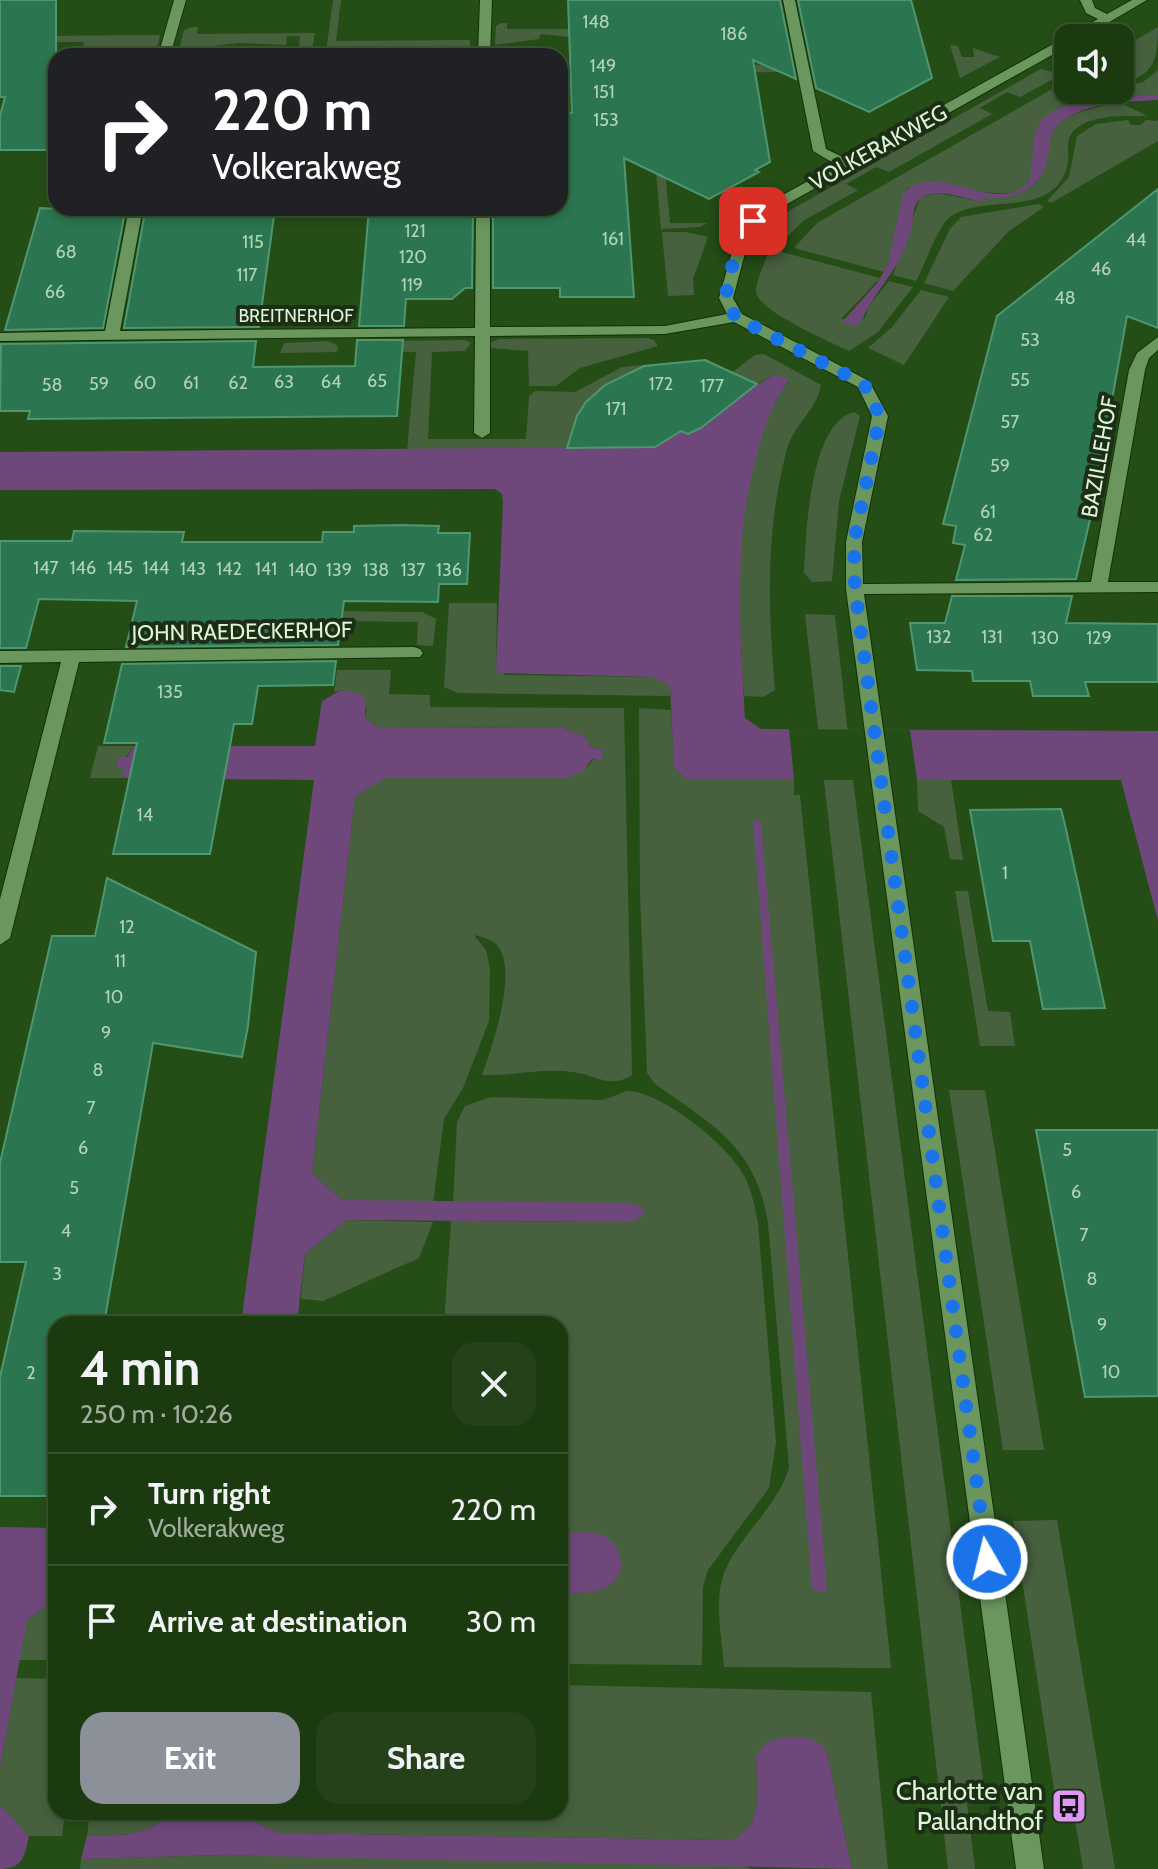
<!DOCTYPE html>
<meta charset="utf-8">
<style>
body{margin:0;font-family:Cabin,sans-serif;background:#254119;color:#f1f3f6;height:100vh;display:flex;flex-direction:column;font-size:30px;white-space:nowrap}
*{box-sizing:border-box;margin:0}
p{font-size:26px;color:#a0ad9f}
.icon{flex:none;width:44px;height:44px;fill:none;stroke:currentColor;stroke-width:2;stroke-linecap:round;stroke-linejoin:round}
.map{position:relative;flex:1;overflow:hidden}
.details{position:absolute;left:48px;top:1316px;width:520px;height:504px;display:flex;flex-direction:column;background:#1c3a10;border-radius:24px;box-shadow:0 4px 12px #0003,0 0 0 2px #3a5430}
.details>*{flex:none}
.guide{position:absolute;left:48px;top:48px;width:520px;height:168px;border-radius:24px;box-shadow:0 4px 12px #0003,0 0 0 2px #3a5430;background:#202124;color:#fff;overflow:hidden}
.tools{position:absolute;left:1054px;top:24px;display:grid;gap:16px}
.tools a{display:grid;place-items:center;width:80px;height:80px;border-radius:16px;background:#1c3a10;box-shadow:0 4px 12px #0003,0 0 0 2px #3a5430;font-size:40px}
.pin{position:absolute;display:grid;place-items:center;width:68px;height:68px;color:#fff;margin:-34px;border-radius:16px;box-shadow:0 4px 12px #0006}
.me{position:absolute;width:88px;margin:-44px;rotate:352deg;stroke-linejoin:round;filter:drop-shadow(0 0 6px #0008)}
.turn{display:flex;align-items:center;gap:28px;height:168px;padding:0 32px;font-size:36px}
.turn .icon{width:104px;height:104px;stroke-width:2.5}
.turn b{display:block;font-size:56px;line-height:68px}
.round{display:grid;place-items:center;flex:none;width:84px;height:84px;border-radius:24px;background:#254119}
.overview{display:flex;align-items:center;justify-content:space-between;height:136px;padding:0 32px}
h1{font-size:48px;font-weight:800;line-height:60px}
.cta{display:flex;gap:16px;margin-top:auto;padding:16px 32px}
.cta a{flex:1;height:92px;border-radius:24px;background:#8c9099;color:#fff;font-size:32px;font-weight:800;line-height:92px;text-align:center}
.cta a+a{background:#254119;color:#f1f3f6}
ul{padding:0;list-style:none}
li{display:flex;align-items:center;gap:24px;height:112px;padding:0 32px;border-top:2px solid #3a5430}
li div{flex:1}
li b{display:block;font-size:30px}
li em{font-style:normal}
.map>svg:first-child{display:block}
</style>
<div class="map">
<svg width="1158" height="1869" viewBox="0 0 1158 1869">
<rect width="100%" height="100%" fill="#254d16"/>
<path fill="#47613f" d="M 333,0 L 341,0 L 336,41 L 470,40 L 470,50 L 440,56 L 440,47 L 427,47 L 426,56 L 416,56 L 416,47 L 403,48 L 402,56 L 394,56 L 395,47 L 381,48 L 380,56 L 326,52 Z
M 501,23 L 507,23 L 507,29 L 598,29 L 580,38 L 540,34 L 539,39 L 495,45 L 496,26 Z
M 193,27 L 198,27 L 197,34 L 315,33 L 312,50 L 299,47 L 300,36 L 287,36 L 286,45 L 239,43 L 179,50 L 184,30 Z
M 1158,27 C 1158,58 1154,78 1120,82 L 1120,49 Z
M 160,35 L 156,54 L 144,56 L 146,46 L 132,47 L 130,56 L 119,56 L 121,47 L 108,47 L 105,56 L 81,56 L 84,42 L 52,42 L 26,36 Z
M 950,45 L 958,46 L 962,57 L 974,57 L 973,48 L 1000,57 L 960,78 Z
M 646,56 L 722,67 L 783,63 L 784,72 L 656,74 L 670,223 L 707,223 L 700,227 L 661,229 Z
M 1041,69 L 1056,73 L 1057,77 L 1020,97 L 1007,92 L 980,108 L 992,114 L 889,172 L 876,167 L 846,184 L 858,190 L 803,221 L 784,240 L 760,239 L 787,212 Z
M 1158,70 L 1158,95 L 1124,98 L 1109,90 L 1143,82 Z
M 1068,80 L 1068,90 L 1095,90 L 1112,99 L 1073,104 L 1036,130 C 1035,147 1036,164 1029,180 C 1015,214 935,170 906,190 L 892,256 L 884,272 L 794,248 L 817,223 Z
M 1121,103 L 1147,116 C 1123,116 1081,113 1069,138 C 1067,146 1069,154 1068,163 C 1056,220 987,193 951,216 C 938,225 925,265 916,281 L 893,275 L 920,198 L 938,193 L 982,202 L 981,198 C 1012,198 1041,194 1047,157 C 1049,146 1049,135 1056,127 C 1071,110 1100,107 1121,103 Z
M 1128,120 L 1131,125 L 1141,125 L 1146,120 L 1158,121 L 1158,141 L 1051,203 L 1047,201 L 1069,177 L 1077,136 L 1096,124 Z
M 1039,204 L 1044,207 L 1009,231 L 953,291 L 924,283 L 950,229 L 961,217 Z
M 662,232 L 686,232 L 708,237 L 693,279 L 694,295 L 668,296 Z
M 778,251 L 880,278 L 841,319 L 865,318 L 868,307 L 889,281 L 913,287 L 878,332 L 849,351 C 832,342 754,310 756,290 C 757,279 764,265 768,253 Z
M 921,290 L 949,297 L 904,365 L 868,348 L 892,327 Z
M 647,338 L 654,340 L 658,346 L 580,368 L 556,386 L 529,386 L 528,351 L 490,348 L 490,343 L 499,339 Z
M 465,340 L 471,343 L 465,351 L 432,352 L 428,439 L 526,439 L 529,396 L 535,391 L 575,392 L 622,367 L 675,362 C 624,369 573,389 573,448 L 407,450 L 416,352 L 377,351 L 389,341 Z
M 328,341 L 338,346 L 337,352 L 280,353 L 284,343 Z
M 764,354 L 821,385 C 817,410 794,424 787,449 C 765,532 768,605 775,690 L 763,697 L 744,696 C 738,601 728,463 788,382 L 774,375 L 753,386 L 730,374 L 755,355 Z
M 854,412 L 860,416 L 839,501 L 832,581 L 812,582 L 804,573 C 806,535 809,423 854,412 Z
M 449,603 L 497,603 L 496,668 L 506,675 L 653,677 L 671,686 L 670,696 L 458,693 L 444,687 Z
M 329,611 L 422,612 L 436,619 L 433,646 L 417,645 L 418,622 L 343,621 L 339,640 L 326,640 Z
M 805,614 L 835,615 L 853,780 L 985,1795 L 966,1795 L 975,1869 L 948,1869 Z
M 337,670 L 391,670 L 389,694 L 430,695 L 430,707 L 624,708 L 632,1075 C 609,1090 595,1074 572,1072 C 542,1068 512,1076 482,1075 C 492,1047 519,970 497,945 C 491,939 482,937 474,935 L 486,950 L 490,968 L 489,1021 L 463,1088 L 444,1119 L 433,1203 L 342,1200 L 312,1173 L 355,797 L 383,778 L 567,778 L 588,766 L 602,749 L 592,748 L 584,736 L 563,728 L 377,727 L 365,718 L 367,708 L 341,690 L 334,692 Z
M 639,708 L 671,710 L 674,768 L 687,779 L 794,780 L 794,795 L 800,795 L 891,1668 L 724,1667 C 722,1639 715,1607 722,1579 C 734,1539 777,1510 789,1467 L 768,1223 C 756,1147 713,1125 655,1084 L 647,1073 L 640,893 Z
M 98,746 L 134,746 L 117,768 L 124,768 L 121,775 L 126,778 L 90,778 Z
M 951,779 L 963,860 L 950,859 L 944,827 L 918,811 L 917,780 Z
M 955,891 L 968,891 L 988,1011 L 1010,1012 L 1015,1046 L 980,1046 Z
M 949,1090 L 985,1090 L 1044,1450 L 1003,1450 Z
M 627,1091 C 660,1091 722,1141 740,1169 C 751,1185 754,1204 758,1223 L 776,1442 L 769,1488 L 708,1570 L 703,1587 L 702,1665 L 560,1664 L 560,1593 L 601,1589 L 612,1584 L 588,1533 L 560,1533 L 560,1324 L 444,1324 L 451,1221 L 633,1222 L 632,1203 L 453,1204 L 457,1122 L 465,1106 L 491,1097 L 603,1100 Z
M 346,1220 L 433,1222 L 419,1258 L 323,1301 L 301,1299 L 305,1254 Z
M 1057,1520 L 1115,1869 L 1083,1869 L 1071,1796 L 1055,1795 L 1013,1521 Z
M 56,1598 L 56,1660 L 18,1660 L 27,1620 Z
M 16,1678 L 56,1679 L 56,1812 L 65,1812 L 62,1836 L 29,1836 L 0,1805 L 0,1767 Z
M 560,1685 L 871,1692 L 888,1869 L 852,1869 L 827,1753 L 756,1756 C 756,1787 766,1829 729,1840 L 279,1833 L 255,1822 L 248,1812 L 560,1812 Z
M 90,1812 L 171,1812 C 147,1838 119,1835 87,1836 Z
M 223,1855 L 741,1864 L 751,1869 L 80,1869 L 81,1859 Z"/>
<path fill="#6f487b" d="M 1158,95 L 1158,100 C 1127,102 1079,102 1056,127 C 1049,135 1050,146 1048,156 C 1042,191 1013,200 982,198 L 984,202 C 964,200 943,187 923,197 C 912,202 914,219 911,230 C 901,265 887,277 869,306 C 864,314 864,319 856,326 L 842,322 L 877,283 L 888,264 L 903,194 C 936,158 999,219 1029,181 C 1033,165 1032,147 1036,131 C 1046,95 1129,97 1158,95 Z
M 774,375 L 788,378 C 787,385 781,392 777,399 C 769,415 762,433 758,450 C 732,539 740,627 745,718 L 761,729 L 1158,731 L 1158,921 L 1121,780 L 688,780 L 674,768 L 670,686 L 653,677 L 499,673 L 496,668 L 503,502 L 502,494 L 495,489 L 0,490 L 0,452 L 654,447 L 683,430 L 690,433 L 714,418 L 708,414 Z
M 341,690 L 361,694 L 366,701 L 365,718 L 377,727 L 563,728 L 584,736 L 592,748 L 603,749 L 602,759 L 592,759 L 583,771 L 567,778 L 384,778 L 355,797 L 312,1173 L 342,1200 L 632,1203 L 643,1209 L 644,1215 L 633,1222 L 346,1220 L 305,1254 L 297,1324 L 241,1324 L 314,780 L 126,778 L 121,775 L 124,768 L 116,768 L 119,757 L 127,757 L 134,746 L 315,746 L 322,701 Z
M 753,820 L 761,821 L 827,1590 L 821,1592 L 812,1589 Z
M 0,1527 L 56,1528 L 56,1598 L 27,1620 L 0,1767 Z
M 560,1533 C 572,1533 587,1531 599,1534 C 620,1540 630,1571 610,1585 C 597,1594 576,1593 560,1593 Z
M 807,1737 L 821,1744 L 827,1753 L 852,1869 L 222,1855 L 81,1859 L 87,1836 C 119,1835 147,1838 171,1812 L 248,1812 L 255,1822 L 279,1833 L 729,1840 C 766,1829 756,1786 756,1756 C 768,1734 784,1738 807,1737 Z
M 0,1805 L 29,1836 C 25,1855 23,1869 0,1869 Z"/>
<path fill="#254d16" d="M 789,729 L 910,730 L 917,780 L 794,780 Z"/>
<path fill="#2b7650" stroke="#4e9770" stroke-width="2" d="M 0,0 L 56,0 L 56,150 L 0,150 L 0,116 L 5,97 L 0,97 Z
M 568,0 L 780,0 L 796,79 L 753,60 L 770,162 L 755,170 L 759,172 L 709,199 L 624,158 L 634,297 L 560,297 L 560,288 L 493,288 L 493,209 L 560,209 L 560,127 L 564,127 L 564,113 L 572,113 Z
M 798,0 L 911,0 L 932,78 L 869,112 L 816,88 Z
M 1158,189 L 1158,328 L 1127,316 L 1092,511 L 1076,579 L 956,580 L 965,545 L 953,543 L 956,526 L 943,524 L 997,316 Z
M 40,208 L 125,212 L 103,328 L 5,330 Z
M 223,208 L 275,208 L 259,327 L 124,328 L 145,212 L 222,212 Z
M 369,208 L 473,209 L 472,288 L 465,288 L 452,299 L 406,299 L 404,326 L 359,326 Z
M 357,340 L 403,340 L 397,416 L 28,419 L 30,411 L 0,411 L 1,344 L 256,341 L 253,367 L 355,366 Z
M 705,360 L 757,384 L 701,428 L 688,434 L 681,431 L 655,447 L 567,448 L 577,416 L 586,402 L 605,385 L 644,366 Z
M 401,525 L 439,526 L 438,533 L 470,533 L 467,584 L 439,584 L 438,602 L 344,601 L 338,645 L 126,647 L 137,601 L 39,599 L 26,648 L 0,648 L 0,541 L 72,541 L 74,531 L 184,532 L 182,542 L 322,542 L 323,532 L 354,532 L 354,526 Z
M 952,596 L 1072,596 L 1066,623 L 1158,624 L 1158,682 L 1085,682 L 1089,696 L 1033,696 L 1030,681 L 973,681 L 972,671 L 917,670 L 910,623 L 945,623 Z
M 336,661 L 333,685 L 258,686 L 252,724 L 234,724 L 210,854 L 113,854 L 137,743 L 104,743 L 122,664 Z
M 0,666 L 21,666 L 14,692 L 0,690 Z
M 1061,809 L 1066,829 L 1105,1008 L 1043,1009 L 1030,941 L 993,941 L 970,810 Z
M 107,878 L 256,952 L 248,1026 L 242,1057 L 153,1043 L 104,1324 L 56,1324 L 56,1496 L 0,1496 L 0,1377 L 26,1262 L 0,1262 L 0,1163 L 52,936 L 95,936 Z
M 1036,1130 L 1158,1130 L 1158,1396 L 1085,1397 Z"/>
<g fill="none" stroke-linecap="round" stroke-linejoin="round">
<defs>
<path id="minor" d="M 174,0 L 186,0 L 170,56 L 158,56 Z
M 480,0 L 492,0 L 490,56 L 478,56 Z
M 783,0 L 795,0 L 826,149 L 847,159 L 1098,19 L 1086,13 L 1080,0 L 1092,0 L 1095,8 L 1107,14 L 1132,0 L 1147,0 L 1082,38 L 1068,38 L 1068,46 L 771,213 L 750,235 L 733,298 L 742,314 L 869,381 L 888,416 L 862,542 L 863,584 L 1091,582 L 1129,370 L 1137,353 L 1158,337 L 1158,350 L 1149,358 L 1145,370 L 1108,582 L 1158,582 L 1158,592 L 864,594 L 1044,1869 L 1016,1869 L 846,589 L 846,542 L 872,416 L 858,387 L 734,322 L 665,334 L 490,336 L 490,433 L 482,438 L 474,433 L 475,336 L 0,341 L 0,333 L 105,331 L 129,208 L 143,208 L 120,331 L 475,328 L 476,208 L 490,208 L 490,327 L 665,326 L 727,314 L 719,298 L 738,231 L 761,207 L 837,165 L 813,151 Z
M 414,647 L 420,649 L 423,653 L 420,657 L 79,662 L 10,938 L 0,945 L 0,899 L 61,662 L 0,663 L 0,651 Z"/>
</defs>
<use href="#minor" stroke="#123106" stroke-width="2"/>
<use href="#minor" fill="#6b965d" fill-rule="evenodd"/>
</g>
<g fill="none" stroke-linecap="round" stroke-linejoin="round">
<path stroke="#1a73e8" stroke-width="14" stroke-dasharray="0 25.2" d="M 753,221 L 740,241 L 728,280 L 726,298 L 730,309 L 736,317 L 758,329 L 864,384 L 880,416 L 854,542 L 855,589 L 987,1559"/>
</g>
<defs>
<symbol id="bus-square" viewBox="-11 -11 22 22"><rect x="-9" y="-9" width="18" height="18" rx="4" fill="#de98f3" stroke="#1c2e16"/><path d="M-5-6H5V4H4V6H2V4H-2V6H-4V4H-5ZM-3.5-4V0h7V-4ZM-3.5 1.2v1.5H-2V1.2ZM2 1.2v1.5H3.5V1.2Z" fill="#111"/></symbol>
</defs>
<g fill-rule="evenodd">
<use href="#bus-square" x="1049" y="1786" width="40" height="40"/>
</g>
<g text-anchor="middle" stroke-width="8" stroke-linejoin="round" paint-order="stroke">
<g font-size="18" fill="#b1d5b4">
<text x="596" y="28">148</text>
<text x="734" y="40">186</text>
<text x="603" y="72">149</text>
<text x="604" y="98">151</text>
<text x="606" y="126">153</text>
<text x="415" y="237">121</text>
<text x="613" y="245">161</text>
<text x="1136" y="246">44</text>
<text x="253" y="248">115</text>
<text x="66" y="258">68</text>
<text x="413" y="263">120</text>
<text x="1101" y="275">46</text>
<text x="247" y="281">117</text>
<text x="412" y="291">119</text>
<text x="55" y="298">66</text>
<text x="1065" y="304">48</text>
<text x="1030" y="346">53</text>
<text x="1020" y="386">55</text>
<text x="377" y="387">65</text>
<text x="284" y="388">63</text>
<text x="331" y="388">64</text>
<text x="145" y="389">60</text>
<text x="191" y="389">61</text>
<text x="238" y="389">62</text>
<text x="99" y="390">59</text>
<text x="661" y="390">172</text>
<text x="52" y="391">58</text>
<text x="712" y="392">177</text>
<text x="616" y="415">171</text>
<text x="1010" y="428">57</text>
<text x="1000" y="472">59</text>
<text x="988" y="518">61</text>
<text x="983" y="541">62</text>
<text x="46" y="574">147</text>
<text x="83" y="574">146</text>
<text x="120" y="574">145</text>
<text x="156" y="574">144</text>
<text x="193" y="575">143</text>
<text x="229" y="575">142</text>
<text x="266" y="575">141</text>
<text x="303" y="576">140</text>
<text x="339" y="576">139</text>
<text x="376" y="576">138</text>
<text x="413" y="576">137</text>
<text x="449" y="576">136</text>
<text x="939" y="643">132</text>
<text x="992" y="643">131</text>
<text x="1045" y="644">130</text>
<text x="1099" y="644">129</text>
<text x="170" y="698">135</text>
<text x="145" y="821">14</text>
<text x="1005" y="879">1</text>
<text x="127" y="933">12</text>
<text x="120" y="967">11</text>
<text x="114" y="1003">10</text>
<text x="106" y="1039">9</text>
<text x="98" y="1076">8</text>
<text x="91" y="1114">7</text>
<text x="83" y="1154">6</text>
<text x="1067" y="1156">5</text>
<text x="74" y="1194">5</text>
<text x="1076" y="1198">6</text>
<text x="66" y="1237">4</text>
<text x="1084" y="1241">7</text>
<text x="57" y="1280">3</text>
<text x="1092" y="1285">8</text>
<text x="1102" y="1331">9</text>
<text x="1111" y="1378">10</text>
<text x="31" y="1379">2</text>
</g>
<g font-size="18" fill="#def5d6" stroke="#1c2e16">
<text x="296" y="322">BREITNERHOF</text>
</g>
<g font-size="22" fill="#def5d6" stroke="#1c2e16">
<text transform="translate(878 147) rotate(-29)" y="8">VOLKERAKWEG</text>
<text transform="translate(1099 457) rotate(-80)" y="8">BAZILLEHOF</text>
<text transform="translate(242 631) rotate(-1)" y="8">JOHN RAEDECKERHOF</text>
</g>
<g font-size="26" fill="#def5d6" stroke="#1c2e16" text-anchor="end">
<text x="1043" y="1800">Charlotte van<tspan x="1043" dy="30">Pallandthof</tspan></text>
</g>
</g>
</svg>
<div class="tools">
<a><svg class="icon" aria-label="sound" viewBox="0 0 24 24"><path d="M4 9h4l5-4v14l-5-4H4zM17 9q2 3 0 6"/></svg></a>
</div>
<div class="pin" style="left:753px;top:221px;background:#d93025"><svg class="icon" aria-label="arrive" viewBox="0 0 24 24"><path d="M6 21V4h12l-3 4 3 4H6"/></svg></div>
<svg class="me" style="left:987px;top:1559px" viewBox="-20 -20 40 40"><circle r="17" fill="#1a73e8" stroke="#fff" stroke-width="3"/><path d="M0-11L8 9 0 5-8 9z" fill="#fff"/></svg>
<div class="guide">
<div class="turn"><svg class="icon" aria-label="right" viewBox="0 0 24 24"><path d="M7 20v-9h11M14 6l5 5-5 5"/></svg><div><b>220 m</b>Volkerakweg</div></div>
</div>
<section class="details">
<div class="overview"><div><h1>4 min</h1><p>250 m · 10:26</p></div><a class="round"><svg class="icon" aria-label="close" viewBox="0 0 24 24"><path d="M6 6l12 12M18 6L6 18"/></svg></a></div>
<ul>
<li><svg class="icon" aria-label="right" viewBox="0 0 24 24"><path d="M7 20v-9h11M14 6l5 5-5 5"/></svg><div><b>Turn right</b><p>Volkerakweg</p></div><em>220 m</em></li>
<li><svg class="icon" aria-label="arrive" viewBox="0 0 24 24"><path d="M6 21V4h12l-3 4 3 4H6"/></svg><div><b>Arrive at destination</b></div><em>30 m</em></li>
</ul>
<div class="cta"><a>Exit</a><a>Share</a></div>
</section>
</div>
